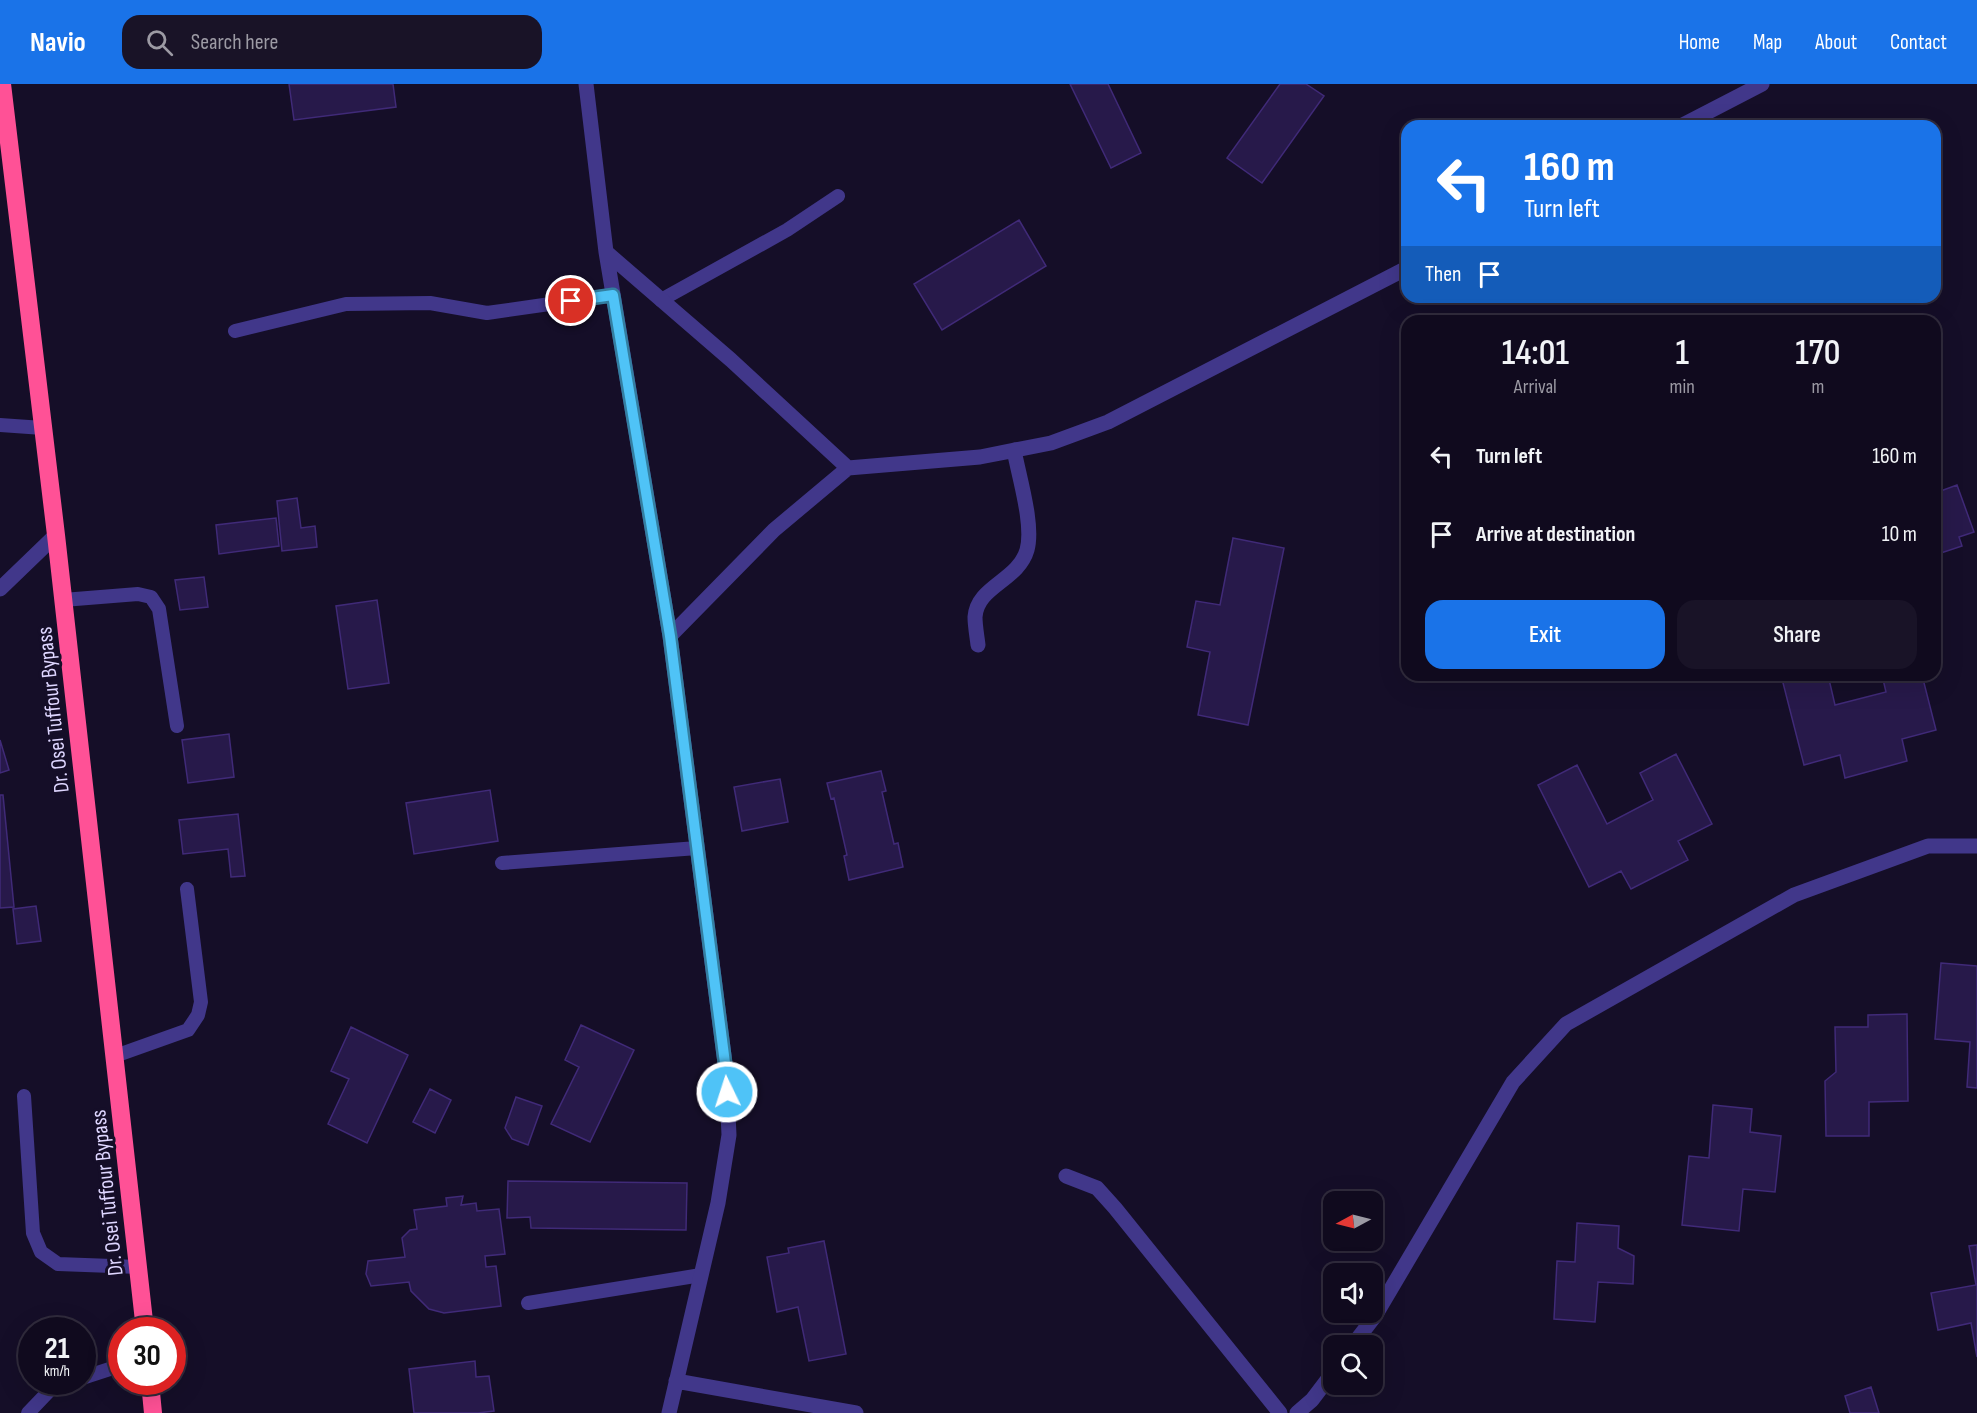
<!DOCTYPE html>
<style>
body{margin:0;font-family:"Sofia Sans Condensed",sans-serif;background:#191327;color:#f1f3f6;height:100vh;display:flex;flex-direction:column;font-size:22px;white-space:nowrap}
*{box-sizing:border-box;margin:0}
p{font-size:20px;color:#9c9aa4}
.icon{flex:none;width:33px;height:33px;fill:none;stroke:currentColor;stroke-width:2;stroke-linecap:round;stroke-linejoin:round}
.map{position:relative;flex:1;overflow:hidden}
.panel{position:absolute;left:1401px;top:231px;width:540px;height:366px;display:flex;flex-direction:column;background:#100a1e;border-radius:18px;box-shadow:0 6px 24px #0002,0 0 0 2px #302b3c}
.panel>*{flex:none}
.hud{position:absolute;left:1401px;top:36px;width:540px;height:183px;border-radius:18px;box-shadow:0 6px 24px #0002,0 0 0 2px #302b3c;background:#1a73e8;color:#fff;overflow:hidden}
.needle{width:39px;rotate:263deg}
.fabs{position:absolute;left:1323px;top:1107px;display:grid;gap:12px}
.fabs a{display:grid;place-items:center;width:60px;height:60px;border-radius:12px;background:#100a1e;box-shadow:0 6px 24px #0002,0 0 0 2px #302b3c;font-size:30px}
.speed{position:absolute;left:18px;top:1233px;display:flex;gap:12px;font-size:30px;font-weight:700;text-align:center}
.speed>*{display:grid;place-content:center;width:78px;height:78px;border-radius:50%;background:#100a1e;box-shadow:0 6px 24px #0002,0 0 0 2px #302b3c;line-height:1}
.speed small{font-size:15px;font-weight:400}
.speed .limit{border:9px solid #d22;background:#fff;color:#111}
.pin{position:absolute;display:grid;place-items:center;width:51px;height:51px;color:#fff;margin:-26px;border:3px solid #fff;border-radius:50%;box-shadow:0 2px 6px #0007}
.me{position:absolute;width:66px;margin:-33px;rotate:356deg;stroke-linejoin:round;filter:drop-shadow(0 0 4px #0008)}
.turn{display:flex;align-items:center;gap:21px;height:126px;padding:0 24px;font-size:27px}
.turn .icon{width:78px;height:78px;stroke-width:2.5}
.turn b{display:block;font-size:42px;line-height:51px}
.then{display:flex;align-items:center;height:57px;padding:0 24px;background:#0003;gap:12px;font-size:22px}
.eta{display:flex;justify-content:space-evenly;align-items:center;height:102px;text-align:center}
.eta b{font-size:36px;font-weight:600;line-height:42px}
.action{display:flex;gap:12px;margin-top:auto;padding:12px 24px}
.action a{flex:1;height:69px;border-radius:18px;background:#1a73e8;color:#fff;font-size:24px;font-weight:600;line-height:69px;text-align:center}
.action a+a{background:#191327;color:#f1f3f6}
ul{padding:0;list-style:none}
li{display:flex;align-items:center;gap:18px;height:78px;padding:0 24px}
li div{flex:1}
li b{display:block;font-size:22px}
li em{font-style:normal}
header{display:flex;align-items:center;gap:36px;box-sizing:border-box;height:84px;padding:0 30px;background:#1a73e8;color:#fff}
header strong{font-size:28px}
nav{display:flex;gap:33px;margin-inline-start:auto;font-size:21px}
.search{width:420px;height:54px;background:#191327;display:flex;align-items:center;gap:15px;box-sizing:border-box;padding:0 21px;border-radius:18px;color:#9c9aa4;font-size:22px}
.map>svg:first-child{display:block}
</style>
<header>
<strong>Navio</strong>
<div class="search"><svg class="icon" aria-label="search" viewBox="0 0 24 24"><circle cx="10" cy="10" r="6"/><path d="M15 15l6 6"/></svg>Search here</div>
<nav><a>Home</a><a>Map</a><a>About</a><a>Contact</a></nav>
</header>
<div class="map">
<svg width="1977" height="1329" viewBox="0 0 1977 1329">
<rect width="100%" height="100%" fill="#150e28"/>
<path fill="#27194a" stroke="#402a78" stroke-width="1.5" d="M 289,0 L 393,0 L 396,23 L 294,36 Z
M 1070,0 L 1108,0 L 1141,69 L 1111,84 Z
M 1280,0 L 1306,0 L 1324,12 L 1262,99 L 1227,74 Z
M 1019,136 L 1046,182 L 942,246 L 914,200 Z
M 1407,378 L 1407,418 L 1400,417 Z
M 1957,401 L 1974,448 L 1959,453 L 1962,462 L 1935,471 L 1935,409 Z
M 297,414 L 301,444 L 315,442 L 317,463 L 282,467 L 277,417 Z
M 276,434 L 279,462 L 219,470 L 216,441 Z
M 1233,454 L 1284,464 L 1248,641 L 1198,631 L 1210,568 L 1187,563 L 1196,517 L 1220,521 Z
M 204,493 L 208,523 L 180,526 L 175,496 Z
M 377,516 L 389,599 L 348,605 L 336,522 Z
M 1781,591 L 1828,591 L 1835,621 L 1886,608 L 1882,591 L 1922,591 L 1936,646 L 1902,655 L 1907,677 L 1845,694 L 1840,671 L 1804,681 Z
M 229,650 L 234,693 L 188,699 L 182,656 Z
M 0,656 L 9,686 L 0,689 Z
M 1676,670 L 1712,740 L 1678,757 L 1688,776 L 1631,805 L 1621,787 L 1589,803 L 1538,701 L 1577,681 L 1607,740 L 1653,716 L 1640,689 Z
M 881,687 L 886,707 L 882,708 L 894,760 L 898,759 L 903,783 L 849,796 L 844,772 L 847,771 L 834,714 L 831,715 L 827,699 Z
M 780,695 L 788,738 L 742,747 L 734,703 Z
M 490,706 L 498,757 L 414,770 L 406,719 Z
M 0,711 L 3,711 L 14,823 L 0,824 Z
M 238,730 L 245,792 L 231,793 L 228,765 L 183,770 L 179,736 Z
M 36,822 L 41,857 L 17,860 L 13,825 Z
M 1941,879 L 1977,882 L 1977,1004 L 1967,1003 L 1970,958 L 1935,955 Z
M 1907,930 L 1908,1017 L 1869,1018 L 1869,1052 L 1826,1052 L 1825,997 L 1836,988 L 1835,943 L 1868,943 L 1868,931 Z
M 581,941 L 634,966 L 590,1058 L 551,1040 L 579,983 L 565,976 Z
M 351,943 L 408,971 L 367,1059 L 328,1040 L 349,995 L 331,987 Z
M 430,1005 L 451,1016 L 435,1049 L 413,1038 Z
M 516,1013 L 542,1022 L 528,1061 L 512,1055 L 505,1044 Z
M 1713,1021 L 1752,1025 L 1750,1048 L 1781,1052 L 1775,1108 L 1743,1105 L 1739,1147 L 1682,1141 L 1689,1072 L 1709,1074 Z
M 508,1097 L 687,1099 L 686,1146 L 531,1144 L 530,1133 L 507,1134 Z
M 463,1112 L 461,1121 L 476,1119 L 477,1127 L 499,1125 L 505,1170 L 485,1172 L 486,1183 L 496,1182 L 501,1222 L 444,1229 L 429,1225 L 411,1207 L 409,1198 L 371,1202 L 366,1190 L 368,1177 L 405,1173 L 402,1154 L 410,1146 L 417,1145 L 414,1126 L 447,1122 L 446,1114 Z
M 1577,1139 L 1619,1142 L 1618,1164 L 1634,1172 L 1633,1200 L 1598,1198 L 1595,1238 L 1554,1235 L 1557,1177 L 1575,1178 Z
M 824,1157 L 846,1270 L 809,1277 L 798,1223 L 777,1228 L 767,1173 L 789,1169 L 788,1164 Z
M 1977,1161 L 1977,1273 L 1971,1239 L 1938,1246 L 1931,1209 L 1976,1201 L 1969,1162 Z
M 475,1277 L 476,1293 L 489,1292 L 494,1327 L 478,1329 L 414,1329 L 409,1285 Z
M 1871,1303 L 1879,1329 L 1850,1329 L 1845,1312 Z"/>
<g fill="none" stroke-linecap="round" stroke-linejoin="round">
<path stroke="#41378a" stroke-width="14" d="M 661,216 L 787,146 L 838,112
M 235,247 L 346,220 L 430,219 L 487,229 L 613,211
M 0,341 L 43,344
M 63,516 L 138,510 L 151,513 L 159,525 L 177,642
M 502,779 L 697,764
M 115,972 L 188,946 L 198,931 L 201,918 L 187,805
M 24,1012 L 33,1149 L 41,1168 L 58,1180 L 139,1183
M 528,1219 L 701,1191
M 82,1294 L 122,1281
M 28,1329 L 51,1305 L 72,1298"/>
<path stroke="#41378a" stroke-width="15" d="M 586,0 L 606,168 L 670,552 L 726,987 L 729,1051 L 718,1119 L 669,1329
M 1681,42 L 1762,0
M 606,168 L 731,276 L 848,384
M 0,505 L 56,451
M 670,552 L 774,446 L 848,384 L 980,373 L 1051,359 L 1108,338 L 1407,184
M 978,561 C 977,552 975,542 975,533 C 977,502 1018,497 1027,466 C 1034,441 1019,393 1014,366
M 1066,1092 L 1097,1104 L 1115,1124 L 1280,1329
M 1352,1262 L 1375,1232 L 1513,998 L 1566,940 L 1794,811 L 1928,762 L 1977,762
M 676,1297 L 856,1329
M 1297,1329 L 1312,1316 L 1334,1287"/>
<path stroke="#ff5196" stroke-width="18" d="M 2,0 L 56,451 L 145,1246
M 150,1298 L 153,1329"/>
</g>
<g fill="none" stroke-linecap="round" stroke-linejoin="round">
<defs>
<path id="route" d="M 571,217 L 613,211 L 670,552 L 726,987 L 727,1008"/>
</defs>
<use href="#route" stroke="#337fa1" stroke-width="15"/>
<use href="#route" stroke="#4fc3f7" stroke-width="10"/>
</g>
<g text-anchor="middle" stroke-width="6" stroke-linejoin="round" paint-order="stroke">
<g font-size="22" fill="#ded6ff" stroke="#150e28">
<text transform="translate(52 626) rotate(-96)" y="8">Dr. Osei Tuffour Bypass</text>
<text transform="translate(106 1109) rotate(-96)" y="8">Dr. Osei Tuffour Bypass</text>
</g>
</g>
</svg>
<div class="fabs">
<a><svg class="needle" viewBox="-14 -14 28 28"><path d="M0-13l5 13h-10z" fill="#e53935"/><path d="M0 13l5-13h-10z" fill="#9c9aa4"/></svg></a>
<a><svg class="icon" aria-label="sound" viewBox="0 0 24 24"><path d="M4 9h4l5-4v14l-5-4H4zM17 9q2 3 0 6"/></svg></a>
<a><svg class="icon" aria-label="search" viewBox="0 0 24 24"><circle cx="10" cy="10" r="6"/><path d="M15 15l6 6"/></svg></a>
</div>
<div class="speed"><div>21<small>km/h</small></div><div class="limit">30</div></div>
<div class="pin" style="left:571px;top:217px;background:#d93025"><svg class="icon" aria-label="arrive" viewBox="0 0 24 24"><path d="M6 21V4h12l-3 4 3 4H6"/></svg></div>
<svg class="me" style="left:727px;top:1008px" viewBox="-20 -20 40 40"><circle r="17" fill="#4fc3f7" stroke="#fff" stroke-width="3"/><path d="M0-11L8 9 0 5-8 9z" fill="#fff"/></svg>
<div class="hud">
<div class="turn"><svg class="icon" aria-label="left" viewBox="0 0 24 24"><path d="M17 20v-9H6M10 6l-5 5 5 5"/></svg><div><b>160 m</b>Turn left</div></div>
<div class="then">Then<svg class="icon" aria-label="arrive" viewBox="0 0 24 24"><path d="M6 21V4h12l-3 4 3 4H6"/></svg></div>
</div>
<section class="panel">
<div class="eta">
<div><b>14:01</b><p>Arrival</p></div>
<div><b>1</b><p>min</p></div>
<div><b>170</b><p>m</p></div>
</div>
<ul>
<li><svg class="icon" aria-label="left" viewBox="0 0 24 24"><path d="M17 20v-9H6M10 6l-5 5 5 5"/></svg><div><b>Turn left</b></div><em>160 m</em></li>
<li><svg class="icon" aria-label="arrive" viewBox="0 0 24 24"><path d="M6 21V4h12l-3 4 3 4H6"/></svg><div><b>Arrive at destination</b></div><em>10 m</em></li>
</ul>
<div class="action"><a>Exit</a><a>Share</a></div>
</section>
</div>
